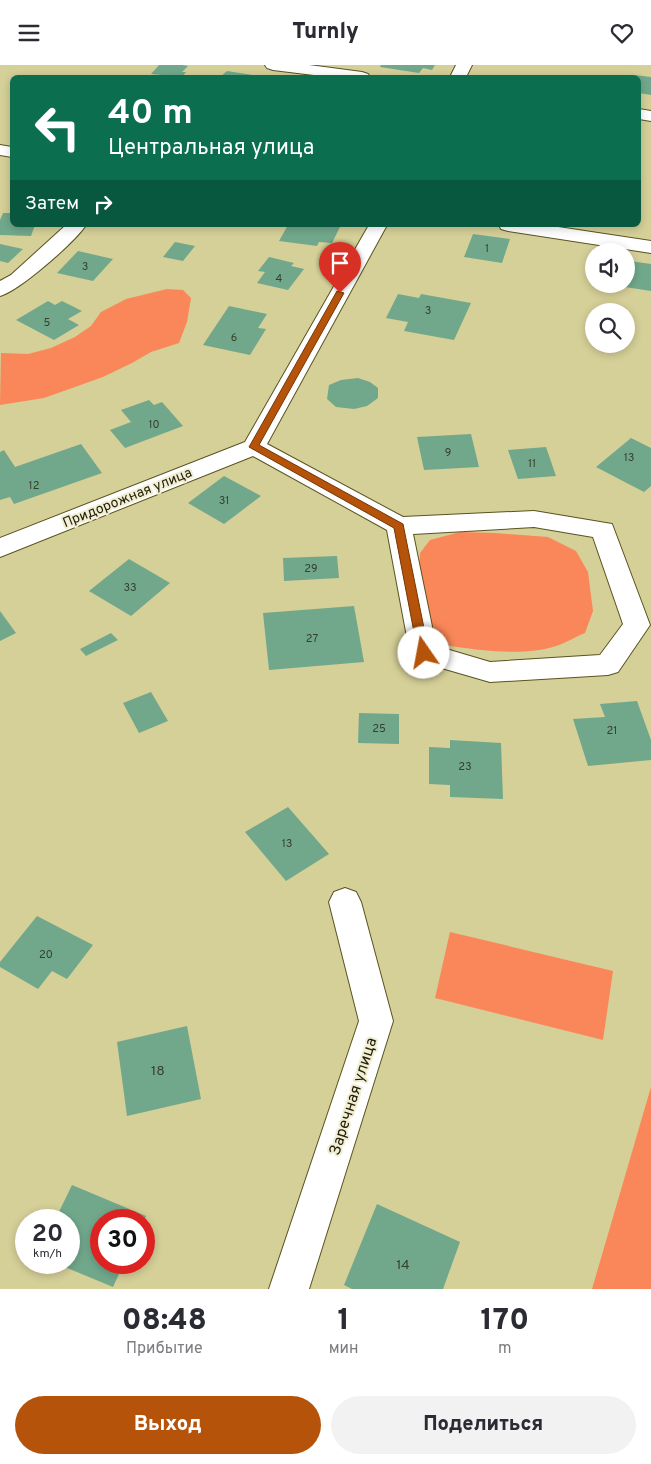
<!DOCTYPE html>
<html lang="ru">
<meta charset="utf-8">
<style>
body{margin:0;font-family:Overpass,sans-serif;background:#f2f2f3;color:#2b2b33;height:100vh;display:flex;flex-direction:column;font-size:19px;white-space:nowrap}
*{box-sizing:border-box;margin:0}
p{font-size:16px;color:#7c7c81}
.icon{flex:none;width:28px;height:28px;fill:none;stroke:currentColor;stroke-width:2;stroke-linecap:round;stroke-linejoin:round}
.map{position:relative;height:1224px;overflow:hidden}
.sheet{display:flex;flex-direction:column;background:#fff;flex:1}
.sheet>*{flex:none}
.top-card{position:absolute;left:10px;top:10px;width:631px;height:152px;border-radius:8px;box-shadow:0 2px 8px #0003;background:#0b6e4f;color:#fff;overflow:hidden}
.buttons{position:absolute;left:585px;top:178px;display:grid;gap:10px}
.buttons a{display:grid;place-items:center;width:50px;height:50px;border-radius:50%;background:#fff;box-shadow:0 2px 8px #0003;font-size:25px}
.speed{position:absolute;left:15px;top:1144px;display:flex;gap:10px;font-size:25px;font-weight:700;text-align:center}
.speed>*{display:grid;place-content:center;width:65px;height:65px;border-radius:50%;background:#fff;box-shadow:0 2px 8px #0003;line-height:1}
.speed small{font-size:12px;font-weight:400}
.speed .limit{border:8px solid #d22;background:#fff;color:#111}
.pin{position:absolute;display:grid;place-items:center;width:42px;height:42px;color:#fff;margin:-51px -21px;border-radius:50% 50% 50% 0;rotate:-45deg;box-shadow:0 0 5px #0007}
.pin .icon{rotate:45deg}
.me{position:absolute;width:55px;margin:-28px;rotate:348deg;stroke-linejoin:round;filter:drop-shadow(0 0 4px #0008)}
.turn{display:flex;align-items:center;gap:18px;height:105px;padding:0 15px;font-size:22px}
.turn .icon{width:65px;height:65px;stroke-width:2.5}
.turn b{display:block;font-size:35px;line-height:42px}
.then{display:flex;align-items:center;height:48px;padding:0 15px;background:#0003;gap:10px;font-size:19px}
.eta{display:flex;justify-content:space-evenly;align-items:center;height:85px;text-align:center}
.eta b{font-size:30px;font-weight:800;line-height:35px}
.button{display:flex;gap:10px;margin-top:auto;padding:10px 15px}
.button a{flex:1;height:58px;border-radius:30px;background:#b45309;color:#fff;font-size:20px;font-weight:800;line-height:58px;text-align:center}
.button a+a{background:#f2f2f3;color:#2b2b33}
header{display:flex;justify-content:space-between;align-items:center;height:65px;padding:0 15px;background:#fff;font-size:22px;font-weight:800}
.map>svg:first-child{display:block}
</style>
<header><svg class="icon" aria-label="menu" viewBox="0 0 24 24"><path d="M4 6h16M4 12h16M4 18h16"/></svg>Turnly<svg class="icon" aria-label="heart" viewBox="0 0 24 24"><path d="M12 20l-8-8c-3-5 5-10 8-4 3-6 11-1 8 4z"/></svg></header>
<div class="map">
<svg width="651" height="1224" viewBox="0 0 651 1224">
<rect width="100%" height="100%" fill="#d5cf98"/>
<path fill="#fa8759" d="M 167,224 L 183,225 L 191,233 L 187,257 L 179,278 L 151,287 L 132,298 L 103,312 L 44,333 L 0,340 L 1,288 L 28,289 L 51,283 L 75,272 L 91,261 L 101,247 L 126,234 Z
M 460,467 L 494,468 L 548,472 L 576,486 L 588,507 L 593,546 L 585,568 C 575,572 566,578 556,581 C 523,592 478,585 443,580 L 431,565 L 419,509 L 420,488 L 430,475 Z
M 450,867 L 613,906 L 603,975 L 435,933 Z
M 651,1022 L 651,1224 L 592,1224 Z"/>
<path fill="#71a88c" d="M 159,0 L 182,0 L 188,1 L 182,7 L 186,7 L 182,12 L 160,12 L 162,10 L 151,9 Z
M 381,0 L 435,0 L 432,5 L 423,3 L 419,8 L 380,2 Z
M 227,6 L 260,11 L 258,12 L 220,12 Z
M 635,10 L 651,12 L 651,30 L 639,28 L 639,12 L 634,12 Z
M 3,148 L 12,148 L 12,160 L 35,160 L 31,171 L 0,170 L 0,155 Z
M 288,160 L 319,161 L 341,160 L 332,178 L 319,177 L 317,181 L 279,176 Z
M 473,169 L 510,174 L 502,198 L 464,192 Z
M 175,177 L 195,181 L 183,196 L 163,192 Z
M 0,179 L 23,184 L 8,198 L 0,196 Z
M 78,186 L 113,194 L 93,216 L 57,208 Z
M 269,192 L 294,198 L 291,201 L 304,204 L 288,225 L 257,218 L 265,207 L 258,206 Z
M 630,196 L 651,199 L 651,226 L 625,222 Z
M 398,229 L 419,233 L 421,229 L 471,238 L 454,275 L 404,266 L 408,257 L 386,253 Z
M 48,236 L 55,240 L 62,236 L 82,246 L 68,254 L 79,260 L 54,275 L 16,255 Z
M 229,241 L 267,249 L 258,263 L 266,264 L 250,290 L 203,280 Z
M 358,313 L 370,317 L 378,323 L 378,333 L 367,341 L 354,344 L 336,342 L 327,334 L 329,320 L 341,315 Z
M 149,335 L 154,340 L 162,337 L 183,361 L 125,383 L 110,365 L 131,357 L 121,345 Z
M 471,369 L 479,402 L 424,405 L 417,372 Z
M 631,373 L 651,383 L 651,421 L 644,427 L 596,402 Z
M 81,379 L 102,408 L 14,439 L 10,432 L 0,435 L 0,387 L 4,385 L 15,402 Z
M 546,382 L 556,411 L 518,414 L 508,385 Z
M 224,411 L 261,431 L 224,459 L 188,438 Z
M 337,491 L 339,513 L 284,516 L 283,493 Z
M 129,494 L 170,518 L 131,551 L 89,526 Z
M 354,541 L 364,597 L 269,605 L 263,548 Z
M 0,546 L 16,568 L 0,576 Z
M 111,568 L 118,575 L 86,591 L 80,584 Z
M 151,627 L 168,656 L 139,668 L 123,638 Z
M 637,636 L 651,675 L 651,695 L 588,701 L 573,654 L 605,652 L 600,639 Z
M 359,648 L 399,649 L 399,679 L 358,678 Z
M 450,675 L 501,678 L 503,734 L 450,732 L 450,720 L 429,719 L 429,682 L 450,683 Z
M 288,742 L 329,789 L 286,816 L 245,767 Z
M 37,851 L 93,880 L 67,914 L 52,906 L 38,924 L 0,902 L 0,897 Z
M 187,961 L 201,1034 L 127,1051 L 117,977 Z
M 72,1120 L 146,1151 L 144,1155 L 101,1155 L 101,1198 L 124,1198 L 113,1222 L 60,1200 L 61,1198 L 69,1198 L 69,1155 L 55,1155 Z
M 377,1139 L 460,1177 L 443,1224 L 352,1224 L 344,1220 Z"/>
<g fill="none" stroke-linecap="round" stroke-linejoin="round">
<defs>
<path id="minor" d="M 265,0 L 309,0 L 362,7 L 368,9 L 370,12 L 330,12 L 273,5 L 267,3 Z
M 456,0 L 472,0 L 466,12 L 450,12 Z
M 639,44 L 651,46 L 651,56 L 639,54 Z
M 0,80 L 12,82 L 12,92 L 0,90 Z
M 66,160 L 86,160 C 75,177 19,226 0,231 L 0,216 L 11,210 Z
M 369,160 L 387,160 L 267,379 L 403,452 L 534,446 L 612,459 L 650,560 L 618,607 L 608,610 L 490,617 L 414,595 L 410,588 L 387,465 L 253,391 L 0,492 L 0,473 L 245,377 ZM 534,462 L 593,472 L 623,559 L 600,590 L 490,597 L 436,581 L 413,469 Z
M 499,160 L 545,160 L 651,176 L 651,188 L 508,166 L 501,164 Z
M 345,823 L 356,827 L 361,837 L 393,956 L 309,1224 L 269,1224 L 359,956 L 329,837 L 334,827 Z"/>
</defs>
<use href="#minor" stroke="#5a5320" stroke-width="2"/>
<use href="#minor" fill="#fff" fill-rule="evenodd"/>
</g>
<path fill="#b45309" stroke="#753606" d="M 337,226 L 344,228 L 259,380 L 403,459 L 429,588 L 424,593 L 418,588 L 394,463 L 249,382 Z"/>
<g text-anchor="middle" stroke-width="4" stroke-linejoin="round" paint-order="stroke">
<g font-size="11" fill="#36412a">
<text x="487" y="187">1</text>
<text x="85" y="205">3</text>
<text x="279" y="217">4</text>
<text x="428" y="249">3</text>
<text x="47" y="261">5</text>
<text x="234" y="276">6</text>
<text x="154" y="363">10</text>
<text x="448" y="391">9</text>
<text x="629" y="396">13</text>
<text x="532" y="402">11</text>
<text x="34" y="424">12</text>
<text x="224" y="439">31</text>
<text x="311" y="507">29</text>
<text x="130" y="526">33</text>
<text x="312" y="577">27</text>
<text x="379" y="667">25</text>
<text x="612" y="669">21</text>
<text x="465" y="705">23</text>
<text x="287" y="782">13</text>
<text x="46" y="893">20</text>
</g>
<g font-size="14" fill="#221f0a" stroke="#f1eed3">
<text transform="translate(127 432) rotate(-22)" y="5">Придорожная улица</text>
</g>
<g font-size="14" fill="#36412a">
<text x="158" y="1010">18</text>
<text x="403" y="1204">14</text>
</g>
<g font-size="16" fill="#221f0a" stroke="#f1eed3">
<text transform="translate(352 1031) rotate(-72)" y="6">Заречная улица</text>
</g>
</g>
</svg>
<div class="buttons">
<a><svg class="icon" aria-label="sound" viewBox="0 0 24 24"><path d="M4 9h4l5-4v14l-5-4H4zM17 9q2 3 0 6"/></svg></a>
<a><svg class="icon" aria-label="search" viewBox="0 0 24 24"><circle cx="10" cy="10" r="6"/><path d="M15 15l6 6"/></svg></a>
</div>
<div class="speed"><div>20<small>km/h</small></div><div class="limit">30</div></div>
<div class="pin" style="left:340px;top:228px;background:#d93025"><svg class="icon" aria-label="arrive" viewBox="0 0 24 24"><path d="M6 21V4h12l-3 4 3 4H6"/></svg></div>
<svg class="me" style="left:424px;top:588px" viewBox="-20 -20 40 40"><circle r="19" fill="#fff"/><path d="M0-13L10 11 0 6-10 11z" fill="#b45309"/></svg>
<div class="top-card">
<div class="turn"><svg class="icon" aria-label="left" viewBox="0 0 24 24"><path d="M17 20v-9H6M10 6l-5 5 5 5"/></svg><div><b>40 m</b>Центральная улица</div></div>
<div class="then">Затем<svg class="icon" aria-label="right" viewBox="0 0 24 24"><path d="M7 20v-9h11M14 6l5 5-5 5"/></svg></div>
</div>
</div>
<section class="sheet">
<div class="eta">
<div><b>08:48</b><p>Прибытие</p></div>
<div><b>1</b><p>мин</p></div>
<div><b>170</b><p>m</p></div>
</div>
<div class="button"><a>Выход</a><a>Поделиться</a></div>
</section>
